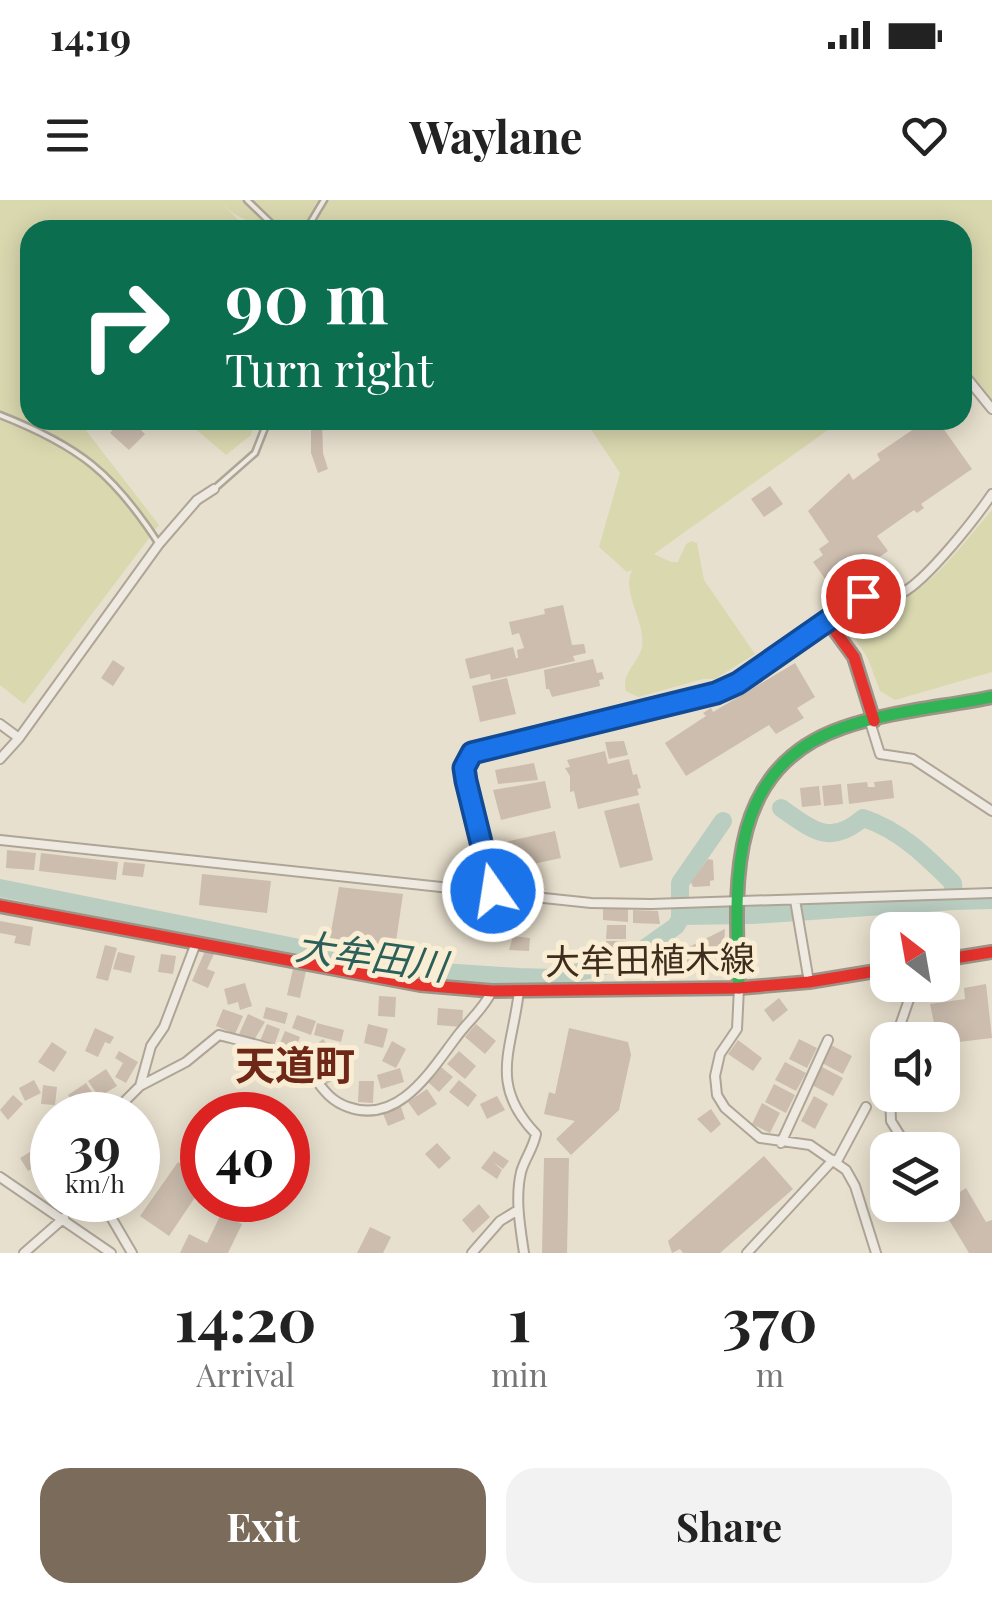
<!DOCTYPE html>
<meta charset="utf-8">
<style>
body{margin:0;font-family:"Playfair Display","Noto Sans JP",serif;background:#f2f2f2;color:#222;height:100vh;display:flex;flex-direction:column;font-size:38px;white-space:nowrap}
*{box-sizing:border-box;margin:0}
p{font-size:32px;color:#767676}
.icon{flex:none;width:55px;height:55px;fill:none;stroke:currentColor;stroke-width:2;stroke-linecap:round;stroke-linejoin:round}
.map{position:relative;height:1053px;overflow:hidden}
.details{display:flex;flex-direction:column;background:#fff;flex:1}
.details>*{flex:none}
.top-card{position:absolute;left:20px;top:20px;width:952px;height:210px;border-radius:30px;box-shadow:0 5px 25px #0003;background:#0b6e4f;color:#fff;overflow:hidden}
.needle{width:65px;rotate:329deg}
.controls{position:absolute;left:870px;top:712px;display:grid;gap:20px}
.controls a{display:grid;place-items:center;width:90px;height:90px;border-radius:20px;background:#fff;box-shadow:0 5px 25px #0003;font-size:50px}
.speed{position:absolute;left:30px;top:892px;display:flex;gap:20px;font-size:50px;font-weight:700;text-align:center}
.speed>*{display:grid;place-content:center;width:130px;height:130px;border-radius:50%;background:#fff;box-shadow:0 5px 25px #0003;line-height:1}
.speed small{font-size:25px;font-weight:400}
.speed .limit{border:15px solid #d22;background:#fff;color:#111}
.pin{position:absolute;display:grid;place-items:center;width:85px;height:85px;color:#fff;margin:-42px;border:5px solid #fff;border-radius:50%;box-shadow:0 2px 10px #0007}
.me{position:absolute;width:110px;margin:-55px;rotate:347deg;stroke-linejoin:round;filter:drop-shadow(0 0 8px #0008)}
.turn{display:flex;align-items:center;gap:35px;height:210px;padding:0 40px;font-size:45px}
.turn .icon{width:130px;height:130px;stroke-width:2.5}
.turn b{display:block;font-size:70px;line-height:85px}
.eta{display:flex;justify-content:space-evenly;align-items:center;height:170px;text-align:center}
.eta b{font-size:60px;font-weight:700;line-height:70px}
.cta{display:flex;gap:20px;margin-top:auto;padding:20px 40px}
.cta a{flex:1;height:115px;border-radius:30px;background:#7a6b5b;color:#fff;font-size:40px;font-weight:700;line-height:115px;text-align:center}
.cta a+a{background:#f2f2f2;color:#222}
.status{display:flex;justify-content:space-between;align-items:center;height:70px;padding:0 50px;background:#fff;direction:ltr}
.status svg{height:28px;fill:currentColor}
header{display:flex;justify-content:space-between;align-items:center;height:130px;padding:0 40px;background:#fff;font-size:45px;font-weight:700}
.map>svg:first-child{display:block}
</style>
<div class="status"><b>14:19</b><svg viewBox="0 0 49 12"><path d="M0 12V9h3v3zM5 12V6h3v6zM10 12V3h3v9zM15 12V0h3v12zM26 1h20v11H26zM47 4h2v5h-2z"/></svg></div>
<header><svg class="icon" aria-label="menu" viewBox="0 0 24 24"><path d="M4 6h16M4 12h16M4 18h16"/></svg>Waylane<svg class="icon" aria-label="heart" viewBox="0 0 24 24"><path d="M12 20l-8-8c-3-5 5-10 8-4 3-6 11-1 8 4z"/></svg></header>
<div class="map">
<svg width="992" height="1053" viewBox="0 0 992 1053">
<rect width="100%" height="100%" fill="#e8e0ce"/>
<path fill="#d9d8af" d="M 0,0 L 992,0 L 992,203 L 963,166 L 962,30 L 266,30 L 234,14 L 221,2 L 241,23 L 227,30 L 30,30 L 30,220 L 78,220 L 159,325 L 24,504 L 0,485 Z
M 185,220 L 254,220 L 251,235 L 226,255 Z
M 585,220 L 842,220 L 654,354 L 671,362 L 678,362 L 686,344 L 692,341 L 697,343 L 704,380 L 755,454 L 715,479 L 703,479 L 638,497 L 626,491 C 621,473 638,464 642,447 C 646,421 621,394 632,370 L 627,372 L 599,347 L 620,273 Z
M 992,310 L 992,472 L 895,500 L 880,491 L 868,459 L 851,431 L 855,408 C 866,405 876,409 886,406 C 929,393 963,343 992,310 Z"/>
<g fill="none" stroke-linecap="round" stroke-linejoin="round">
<path stroke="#bacdc1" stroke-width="18" d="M 781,608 C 814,631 830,646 863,618 C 900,630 926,656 953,683 L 954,701 L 992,700
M 0,688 L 364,761 L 442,772 L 519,777 L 555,778 L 628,760 L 676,726 L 680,719 L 680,683 L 723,621
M 680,716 L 753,715 L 954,701"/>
</g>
<path fill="#ccbdae" d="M 131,220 L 145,234 L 129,250 L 110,233 L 118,224 L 123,229 Z
M 307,220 L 322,220 L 323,253 L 328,269 L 318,273 L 311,253 L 311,226 Z
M 927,220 L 933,224 L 938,221 L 972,269 L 921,304 L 924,308 L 917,313 L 914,310 L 877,336 L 888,351 L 833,390 L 813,362 L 823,355 L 819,349 L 829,342 L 808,311 L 849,273 L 853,280 L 880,260 L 877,254 Z
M 770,286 L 783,304 L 764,317 L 751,299 Z
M 563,405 L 572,445 L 584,444 L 586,453 L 573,456 L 575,461 L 491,480 L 490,474 L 470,479 L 465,459 L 513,447 L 516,458 L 518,458 L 517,450 L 524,448 L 519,433 L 512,435 L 509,422 L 545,414 L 544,409 Z
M 593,459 L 597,473 L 602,472 L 604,479 L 599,480 L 600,486 L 552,497 L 549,489 L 546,489 L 544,470 Z
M 113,460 L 125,468 L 113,486 L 101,478 Z
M 795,463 L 815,497 L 797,508 L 804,518 L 776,534 L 769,525 L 686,576 L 665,543 L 706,516 L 703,513 L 711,508 L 713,512 Z
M 507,478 L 516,514 L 480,522 L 472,486 Z
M 624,541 L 628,555 L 609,559 L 605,542 Z
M 605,551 L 608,564 L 629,559 L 633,575 L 637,574 L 641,588 L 637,589 L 639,595 L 578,609 L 574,591 L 570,592 L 570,576 L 565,568 L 570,567 L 567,560 Z
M 534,563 L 538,580 L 498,584 L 495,570 Z
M 892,580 L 894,598 L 849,604 L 847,584 L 867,582 L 868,587 L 875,587 L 874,582 Z
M 545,581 L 551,608 L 501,620 L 493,590 Z
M 841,584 L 843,604 L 824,606 L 822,586 Z
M 819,586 L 821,605 L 802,607 L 800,588 Z
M 639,603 L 653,660 L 620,668 L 604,611 Z
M 555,631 L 561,658 L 533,664 L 534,668 L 513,673 L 505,642 Z
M 7,650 L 36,653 L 34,670 L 6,668 Z
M 41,653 L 118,662 L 116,680 L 39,671 Z
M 708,659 L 713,660 L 714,680 L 710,681 L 710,686 L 693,687 L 691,682 Z
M 124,662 L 145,664 L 143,677 L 122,675 Z
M 202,674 L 271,681 L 267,713 L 199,705 Z
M 339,687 L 403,694 L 394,755 L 329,743 Z
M 513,706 L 537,707 L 536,716 L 530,715 L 526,723 L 511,720 Z
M 628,708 L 628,722 L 603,720 L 603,709 Z
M 477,710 L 498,711 L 503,714 L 503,719 L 497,718 L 496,728 L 472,725 L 473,713 Z
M 633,710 L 658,711 L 660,724 L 633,723 Z
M 0,721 L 33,727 L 30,746 L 14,743 L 16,736 L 0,733 Z
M 607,725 L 626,725 L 626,739 L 606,739 Z
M 725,729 L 724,743 L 718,746 L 718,769 L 688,769 L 685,749 Z
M 513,736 L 530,738 L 529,751 L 509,750 Z
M 606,741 L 627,741 L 627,750 L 606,756 Z
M 105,745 L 117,748 L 108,781 L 96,778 Z
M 205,751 L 214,754 L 207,769 L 215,772 L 208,788 L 192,781 Z
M 118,752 L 135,756 L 131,773 L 113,769 Z
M 161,754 L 176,756 L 173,774 L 158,772 Z
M 293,769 L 306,771 L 300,798 L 287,795 Z
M 245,783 L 252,806 L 240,810 L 238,802 L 228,805 L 224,789 Z
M 986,784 L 992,838 L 942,844 L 942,840 L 917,840 L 921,825 L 934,823 L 930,804 L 965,799 L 964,788 Z
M 379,796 L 396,797 L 395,817 L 378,816 Z
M 779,798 L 788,810 L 773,822 L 764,810 Z
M 266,807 L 288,813 L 285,824 L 263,818 Z
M 438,808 L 463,810 L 462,827 L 437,825 Z
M 223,809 L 243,816 L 235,834 L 216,826 Z
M 248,814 L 265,822 L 254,840 L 239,834 Z
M 297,815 L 316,821 L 311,835 L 292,828 Z
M 317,823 L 344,830 L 341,842 L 314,835 Z
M 267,824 L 280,829 L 274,846 L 260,841 Z
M 368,824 L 388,829 L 383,848 L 364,843 Z
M 476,824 L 496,841 L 485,854 L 465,837 Z
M 95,828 L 114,837 L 110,844 L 105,842 L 98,857 L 85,851 Z
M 569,828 L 628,842 L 631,855 L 619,910 L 571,955 L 556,939 L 575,921 L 544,914 L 549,892 L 555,894 Z
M 285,831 L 300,837 L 294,852 L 279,845 Z
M 323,839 L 336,856 L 326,865 L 339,856 L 348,869 L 323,887 L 302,856 Z
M 799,839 L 817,848 L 807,868 L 789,859 Z
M 738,840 L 762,858 L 753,871 L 728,854 Z
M 392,841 L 406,849 L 396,868 L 382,861 Z
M 52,842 L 67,852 L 54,872 L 38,862 Z
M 831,845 L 852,856 L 843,874 L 822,863 Z
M 119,851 L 138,862 L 126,883 L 115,877 L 123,863 L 115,858 Z
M 459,851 L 476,866 L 465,879 L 447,864 Z
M 785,862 L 806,873 L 796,891 L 775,880 Z
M 441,867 L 453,877 L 439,892 L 428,882 Z
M 822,867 L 843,878 L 833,896 L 812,885 Z
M 400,868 L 404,882 L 381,889 L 377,875 Z
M 106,869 L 117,886 L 99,897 L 88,881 Z
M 34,880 L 41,893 L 25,901 L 19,888 Z
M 459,880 L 477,895 L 468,907 L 449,892 Z
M 359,881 L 374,881 L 373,903 L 358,902 Z
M 86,883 L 97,900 L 79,911 L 68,895 Z
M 774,884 L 795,895 L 786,913 L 765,902 Z
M 43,885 L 57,887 L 55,905 L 41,904 Z
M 427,889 L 437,904 L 418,916 L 408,902 Z
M 13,895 L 23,904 L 8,920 L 0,910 Z
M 497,896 L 505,910 L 487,919 L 480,904 Z
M 814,896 L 828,904 L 815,929 L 801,921 Z
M 762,903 L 780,913 L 770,933 L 752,924 Z
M 400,904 L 405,919 L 388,926 L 382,911 Z
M 711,909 L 721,924 L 711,933 L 697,919 Z
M 437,943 L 451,958 L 439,969 L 425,954 Z
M 40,946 L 48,959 L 28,971 L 20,958 Z
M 494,951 L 509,961 L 503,969 L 493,962 L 502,970 L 497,979 L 481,968 Z
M 764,956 L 793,989 L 720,1053 L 683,1053 L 680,1049 L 672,1053 L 668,1041 Z
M 544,958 L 569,958 L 567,1053 L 542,1053 Z
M 178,962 L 202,979 L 202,987 L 169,1036 L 140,1016 Z
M 966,988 L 986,1022 L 992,1020 L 992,1053 L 969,1053 L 940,1005 Z
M 479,1004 L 490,1017 L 473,1033 L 462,1020 Z
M 221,1014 L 242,1024 L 228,1053 L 180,1053 L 189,1034 L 207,1043 Z
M 370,1027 L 391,1037 L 383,1053 L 357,1053 Z"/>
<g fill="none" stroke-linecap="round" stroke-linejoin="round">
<defs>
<path id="lane" d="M 247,0 L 278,30
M 306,30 L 324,0
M 0,215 C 79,246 113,273 159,344
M 214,289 L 255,253 L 268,220"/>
<path id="street" d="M 962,172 L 992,209
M 827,420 L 863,396 C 876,398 889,400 902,393 C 927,380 975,319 992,294
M 870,522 L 880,554 L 913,559 L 992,611
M 0,524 L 19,538
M 0,559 L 19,538 L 159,344 L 197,300 L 214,289
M 0,640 L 591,703 L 651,704 L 992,693
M 795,700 L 809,782
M 739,788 L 737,829 L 720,854 L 715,876 L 717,895 L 725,908 L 760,938 L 810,945 L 846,970 L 855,986 L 876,1053
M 519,791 C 512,851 488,884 536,934 C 533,949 525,958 521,972 C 515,998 520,1026 524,1053
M 895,840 L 914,785
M 888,861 L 888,879
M 140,886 L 151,846 L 164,827 L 196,743
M 890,895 L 891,921 L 909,950
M 111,915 L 140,886 L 186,862 L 219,835 C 241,841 288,850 304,866 C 320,882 325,899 348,907 C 398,925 430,872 455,839 C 467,822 483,810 492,791
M 781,943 L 828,840
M 836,963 L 866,907
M 0,977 L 111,1053
M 101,1000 L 132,1053
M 24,1053 L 64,1018
M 472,1053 L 500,1021 L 518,1010
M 747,1053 L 833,960"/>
<path id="fast" d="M 739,788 C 735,686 725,569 842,528 C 890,511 943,507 992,497"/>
<path id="slow" d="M 493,691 L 464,568 L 472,553 L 705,496"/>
<path id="jam" d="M 705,496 L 738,483 L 827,420 L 854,457 L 874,521
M 0,706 L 420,785 L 492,791 L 739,788 L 809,782 L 888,769
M 942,760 L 992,752"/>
</defs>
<use href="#lane" stroke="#aea597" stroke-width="9"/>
<use href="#street" stroke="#aea597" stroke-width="12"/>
<use href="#fast" stroke="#9d9487" stroke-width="16"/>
<use href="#slow" stroke="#9d9487" stroke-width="16"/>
<use href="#jam" stroke="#9d9487" stroke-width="16"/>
<use href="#lane" stroke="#efeae1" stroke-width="4"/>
<use href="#street" stroke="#efeae1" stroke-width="8"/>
<use href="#fast" stroke="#30b455" stroke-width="11"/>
<use href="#slow" stroke="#ff9f0a" stroke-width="11"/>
<use href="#jam" stroke="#e5322d" stroke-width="11"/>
</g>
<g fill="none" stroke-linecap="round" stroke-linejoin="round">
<defs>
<path id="route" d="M 493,691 L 466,581 L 464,568 L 472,553 L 716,493 L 738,483 L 863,396"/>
</defs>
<use href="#route" stroke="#114b97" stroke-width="25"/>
<use href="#route" stroke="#1a73e8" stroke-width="18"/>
</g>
<g text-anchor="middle" stroke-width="10" stroke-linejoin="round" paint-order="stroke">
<g font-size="35" fill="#3e2c1d" stroke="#f9edd4">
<text transform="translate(650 761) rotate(-1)" y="12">大牟田植木線</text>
</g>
<g font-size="38" font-style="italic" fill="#2b5f5a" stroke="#f9edd4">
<text transform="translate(371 757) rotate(8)" y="13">大牟田川</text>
</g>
<g font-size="40" font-weight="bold" fill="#6f2818" stroke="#f9edd4">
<text x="295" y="880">天道町</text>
</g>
</g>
</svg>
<div class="controls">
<a><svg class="needle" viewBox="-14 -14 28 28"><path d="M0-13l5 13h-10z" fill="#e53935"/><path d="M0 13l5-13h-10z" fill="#767676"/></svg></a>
<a><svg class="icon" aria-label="sound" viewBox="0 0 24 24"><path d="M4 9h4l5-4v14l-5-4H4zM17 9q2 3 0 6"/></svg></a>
<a><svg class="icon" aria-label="layers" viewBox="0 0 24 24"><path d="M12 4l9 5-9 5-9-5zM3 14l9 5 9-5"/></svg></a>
</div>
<div class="speed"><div>39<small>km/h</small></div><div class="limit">40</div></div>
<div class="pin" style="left:863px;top:396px;background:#d93025"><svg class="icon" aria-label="arrive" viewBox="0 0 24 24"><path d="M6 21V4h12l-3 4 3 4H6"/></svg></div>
<svg class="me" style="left:493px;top:691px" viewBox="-20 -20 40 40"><circle r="17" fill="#1a73e8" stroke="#fff" stroke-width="3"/><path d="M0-11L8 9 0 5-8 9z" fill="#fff"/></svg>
<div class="top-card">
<div class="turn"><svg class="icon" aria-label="right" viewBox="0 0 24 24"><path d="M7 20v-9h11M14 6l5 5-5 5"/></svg><div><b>90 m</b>Turn right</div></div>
</div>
</div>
<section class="details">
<div class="eta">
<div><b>14:20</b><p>Arrival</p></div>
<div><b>1</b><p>min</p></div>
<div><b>370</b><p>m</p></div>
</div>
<div class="cta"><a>Exit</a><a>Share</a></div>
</section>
